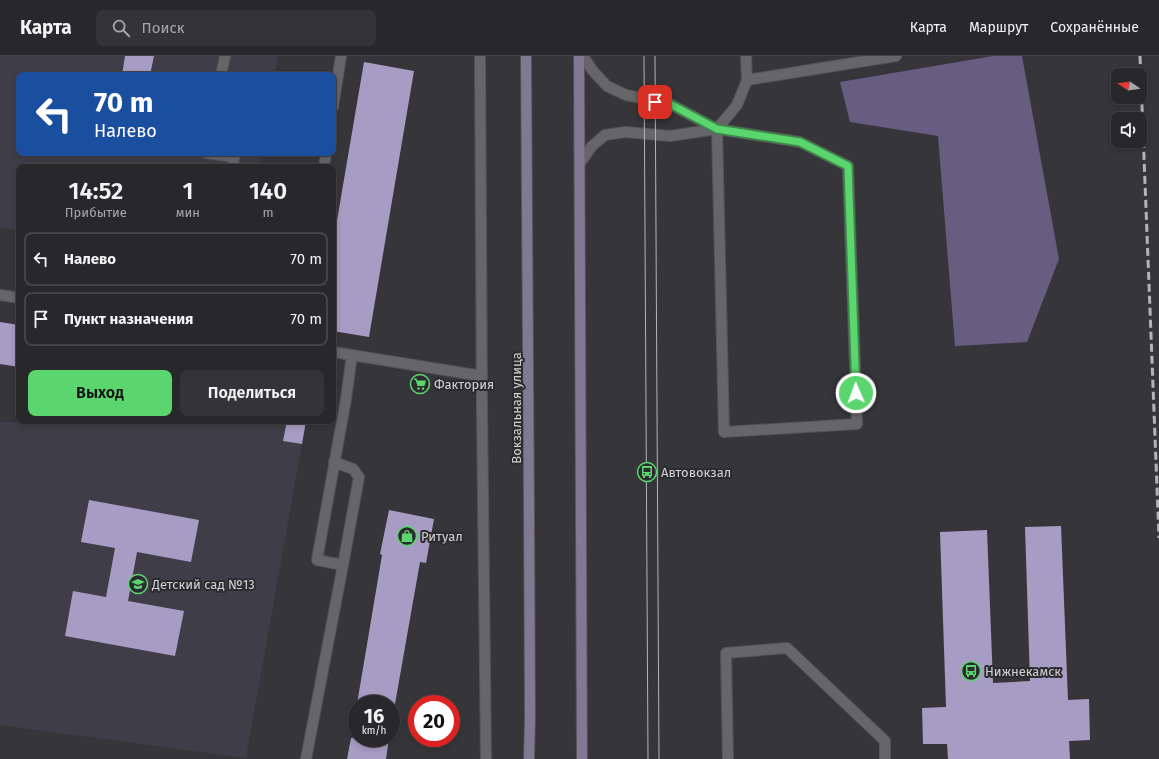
<!DOCTYPE html>
<html lang="ru">
<meta charset="utf-8">
<style>
body{margin:0;font-family:"Fira Sans",sans-serif;background:#343437;color:#f1f3f6;height:100vh;display:flex;flex-direction:column;font-size:15px;white-space:nowrap}
*{box-sizing:border-box;margin:0}
p{font-size:13px;color:#a5a6a9}
.icon{flex:none;width:22px;height:22px;fill:none;stroke:currentColor;stroke-width:2;stroke-linecap:round;stroke-linejoin:round}
.map{position:relative;flex:1;overflow:hidden}
.sheet{position:absolute;left:16px;top:108px;width:320px;height:260px;display:flex;flex-direction:column;background:#28282b;border-radius:8px;box-shadow:0 2px 6px #0003,0 0 0 1px #444447}
.sheet>*{flex:none}
.top-card{position:absolute;left:16px;top:16px;width:320px;height:84px;border-radius:8px;box-shadow:0 2px 6px #0003,0 0 0 1px #444447;background:#1a4fa0;color:#fff;overflow:hidden}
.needle{width:26px;rotate:283deg}
.fabs{position:absolute;left:1111px;top:12px;display:grid;gap:8px}
.fabs a{display:grid;place-items:center;width:36px;height:36px;border-radius:8px;background:#28282b;box-shadow:0 2px 6px #0003,0 0 0 1px #444447;font-size:20px}
.speed{position:absolute;left:348px;top:639px;display:flex;gap:8px;font-size:20px;font-weight:700;text-align:center}
.speed>*{display:grid;place-content:center;width:52px;height:52px;border-radius:50%;background:#28282b;box-shadow:0 2px 6px #0003,0 0 0 1px #444447;line-height:1}
.speed small{font-size:10px;font-weight:400}
.speed .limit{border:6px solid #d22;background:#fff;color:#111}
.pin{position:absolute;display:grid;place-items:center;width:34px;height:34px;color:#fff;margin:-17px;border-radius:8px;box-shadow:0 2px 6px #0006}
.me{position:absolute;width:44px;margin:-22px;rotate:358deg;stroke-linejoin:round;filter:drop-shadow(0 0 3px #0008)}
.turn{display:flex;align-items:center;gap:14px;height:84px;padding:0 12px;font-size:18px}
.turn .icon{width:52px;height:52px;stroke-width:2.5}
.turn b{display:block;font-size:28px;line-height:34px}
.eta{display:flex;justify-content:space-evenly;align-items:center;height:68px;text-align:center}
.eta b{font-size:24px;font-weight:600;line-height:28px}
.action{display:flex;gap:8px;margin-top:auto;padding:8px 12px}
.action a{flex:1;height:46px;border-radius:8px;background:#5bd56e;color:#111;font-size:16px;font-weight:600;line-height:46px;text-align:center}
.action a+a{background:#343437;color:#f1f3f6}
ul{padding:0;list-style:none}
li{display:flex;align-items:center;gap:12px;height:54px;margin:0 8px 6px;padding:0 4px;border:2px solid #444447;border-radius:8px}
li div{flex:1}
li b{display:block;font-size:15px}
li em{font-style:normal}
header{display:flex;align-items:center;gap:24px;box-sizing:border-box;height:56px;padding:0 20px;background:#28282b;border-bottom:1px solid #444447}
header strong{font-size:19px}
nav{display:flex;gap:22px;margin-inline-start:auto;font-size:14px}
.search{width:280px;height:36px;background:#343437;display:flex;align-items:center;gap:10px;box-sizing:border-box;padding:0 14px;border-radius:8px;color:#a5a6a9;font-size:15px}
.map>svg:first-child{display:block}
</style>
<header>
<strong>Карта</strong>
<div class="search"><svg class="icon" aria-label="search" viewBox="0 0 24 24"><circle cx="10" cy="10" r="6"/><path d="M15 15l6 6"/></svg>Поиск</div>
<nav><a>Карта</a><a>Маршрут</a><a>Сохранённые</a></nav>
</header>
<div class="map">
<svg width="1159" height="703" viewBox="0 0 1159 703">
<rect width="100%" height="100%" fill="#363539"/>
<path fill="#3f3d47" d="M 0,0 L 278,0 L 275,19 L 19,19 L 19,97 L 262,97 L 259,111 L 19,111 L 19,174 L 0,171 Z
M 52,365 L 306,365 L 246,702 L 0,669 L 0,366 Z"/>
<path fill="#675d81" d="M 993,0 L 1022,0 L 1059,203 L 1027,286 L 955,290 L 938,80 L 850,66 L 840,26 Z"/>
<path fill="#a79dc4" d="M 125,0 L 154,0 L 150,19 L 122,19 Z
M 364,6 L 414,15 L 369,281 L 333,275 L 333,188 Z
M 0,266 L 19,269 L 19,311 L 0,308 Z
M 287,365 L 306,365 L 302,388 L 283,385 Z
M 89,444 L 199,464 L 191,506 L 137,496 L 128,545 L 184,555 L 175,600 L 65,580 L 73,535 L 106,541 L 115,492 L 81,486 Z
M 389,454 L 434,463 L 426,507 L 420,506 L 395,648 L 357,648 L 382,499 L 380,498 Z
M 1061,470 L 1068,644 L 1089,643 L 1090,684 L 1069,685 L 1070,703 L 948,703 L 947,688 L 923,688 L 922,652 L 946,651 L 940,476 L 987,474 L 993,627 L 1030,625 L 1025,471 Z
M 351,682 L 389,682 L 386,703 L 347,703 Z"/>
<g fill="none" stroke-linecap="round" stroke-linejoin="round">
<defs>
<path id="service" d="M 480,0 L 482,353 L 486,703
M 583,0 L 593,15 L 607,30 L 626,39 L 670,48 L 717,73
M 221,19 L 225,0
M 747,24 L 896,0
M 333,51 L 341,0
M 717,73 L 800,86 L 848,110 L 857,368 L 724,376 Z
M 206,97 L 234,101 L 233,111
M 580,107 L 592,90 L 605,79 L 625,76 L 670,80 L 717,73 L 737,49 L 747,24 L 746,0
M 324,111 L 326,97
M 0,239 L 19,242
M 333,296 L 482,320
M 334,406 L 353,413 L 359,421 L 343,509
M 306,703 L 343,509 L 317,504 L 346,343 L 352,299
M 728,703 L 726,597 L 787,592 L 885,685 L 885,703"/>
<path id="secondary" d="M 526,0 L 529,454 L 530,661 L 529,703
M 579,0 L 582,703"/>
</defs>
<use href="#service" stroke="#545356" stroke-width="12"/>
<use href="#secondary" stroke="#545356" stroke-width="12"/>
<use href="#service" stroke="#666569" stroke-width="10"/>
<use href="#secondary" stroke="#817994" stroke-width="10"/>
<path stroke="#b4b3b6" stroke-width="1" d="M 644,0 L 648,703
M 655,0 L 659,703"/>
<path stroke="#b4b3b6" stroke-width="3" stroke-dasharray="8 4" stroke-linecap="butt" d="M 1140,0 L 1159,482"/>
</g>
<g fill="none" stroke-linecap="round" stroke-linejoin="round">
<defs>
<path id="route" d="M 655,46 L 670,48 L 717,73 L 800,86 L 848,110 L 856,337"/>
</defs>
<use href="#route" stroke="#3b8a48" stroke-width="10"/>
<use href="#route" stroke="#5bd56e" stroke-width="7"/>
</g>
<defs>
<symbol id="supermarket-ring" viewBox="-11 -11 22 22"><circle r="9.5" fill="#2c2b2f" stroke="#5bd56e" stroke-width="1.5"/><path d="M-6-5.5h2.5l.6 2H6L4.5 2H-2.5L-4.4-4H-6ZM-1.5 3.2a1.3 1.3 0 1 0 .1 0ZM3 3.2a1.3 1.3 0 1 0 .1 0Z" fill="#5bd56e"/></symbol>
<symbol id="bus-ring" viewBox="-11 -11 22 22"><circle r="9.5" fill="#2c2b2f" stroke="#5bd56e" stroke-width="1.5"/><path d="M-5-6H5V4H4V6H2V4H-2V6H-4V4H-5ZM-3.5-4V0h7V-4ZM-3.5 1.2v1.5H-2V1.2ZM2 1.2v1.5H3.5V1.2Z" fill="#5bd56e"/></symbol>
<symbol id="shop-ring" viewBox="-11 -11 22 22"><circle r="9.5" fill="#2c2b2f" stroke="#5bd56e" stroke-width="1.5"/><path d="M-5-2.5h2.3a2.7 3.5 0 0 1 5.4 0H5L5.5 6h-11ZM-1.5-2.5h3a1.5 2.3 0 0 0-3 0Z" fill="#5bd56e"/></symbol>
<symbol id="school-ring" viewBox="-11 -11 22 22"><circle r="9.5" fill="#2c2b2f" stroke="#5bd56e" stroke-width="1.5"/><path d="M0-5L7-2L0 1L-7-2ZM-4 1L0 2.5L4 1V4Q0 6-4 4Z" fill="#5bd56e"/></symbol>
</defs>
<g fill-rule="evenodd">
<use href="#supermarket-ring" x="409" y="317" width="22" height="22"/>
<use href="#bus-ring" x="636" y="405" width="22" height="22"/>
<use href="#shop-ring" x="396" y="469" width="22" height="22"/>
<use href="#school-ring" x="127" y="517" width="22" height="22"/>
<use href="#bus-ring" x="960" y="604" width="22" height="22"/>
</g>
<g text-anchor="middle" stroke-width="4" stroke-linejoin="round" paint-order="stroke">
<g font-size="13" fill="#d2d1d4" stroke="#2c2b2f" text-anchor="start">
<text x="434" y="333">Фактория</text>
<text x="661" y="421">Автовокзал</text>
<text x="421" y="485">Ритуал</text>
<text x="152" y="533">Детский сад №13</text>
<text x="985" y="620">Нижнекамск</text>
</g>
<g font-size="13" fill="#d2d1d4" stroke="#2c2b2f">
<text transform="translate(516 352) rotate(-90)" y="5">Вокзальная улица</text>
</g>
</g>
</svg>
<div class="fabs">
<a><svg class="needle" viewBox="-14 -14 28 28"><path d="M0-13l5 13h-10z" fill="#e53935"/><path d="M0 13l5-13h-10z" fill="#a5a6a9"/></svg></a>
<a><svg class="icon" aria-label="sound" viewBox="0 0 24 24"><path d="M4 9h4l5-4v14l-5-4H4zM17 9q2 3 0 6"/></svg></a>
</div>
<div class="speed"><div>16<small>km/h</small></div><div class="limit">20</div></div>
<div class="pin" style="left:655px;top:46px;background:#d93025"><svg class="icon" aria-label="arrive" viewBox="0 0 24 24"><path d="M6 21V4h12l-3 4 3 4H6"/></svg></div>
<svg class="me" style="left:856px;top:337px" viewBox="-20 -20 40 40"><circle r="17" fill="#5bd56e" stroke="#fff" stroke-width="3"/><path d="M0-11L8 9 0 5-8 9z" fill="#fff"/></svg>
<div class="top-card">
<div class="turn"><svg class="icon" aria-label="left" viewBox="0 0 24 24"><path d="M17 20v-9H6M10 6l-5 5 5 5"/></svg><div><b>70 m</b>Налево</div></div>
</div>
<section class="sheet">
<div class="eta">
<div><b>14:52</b><p>Прибытие</p></div>
<div><b>1</b><p>мин</p></div>
<div><b>140</b><p>m</p></div>
</div>
<ul>
<li><svg class="icon" aria-label="left" viewBox="0 0 24 24"><path d="M17 20v-9H6M10 6l-5 5 5 5"/></svg><div><b>Налево</b></div><em>70 m</em></li>
<li><svg class="icon" aria-label="arrive" viewBox="0 0 24 24"><path d="M6 21V4h12l-3 4 3 4H6"/></svg><div><b>Пункт назначения</b></div><em>70 m</em></li>
</ul>
<div class="action"><a>Выход</a><a>Поделиться</a></div>
</section>
</div>
